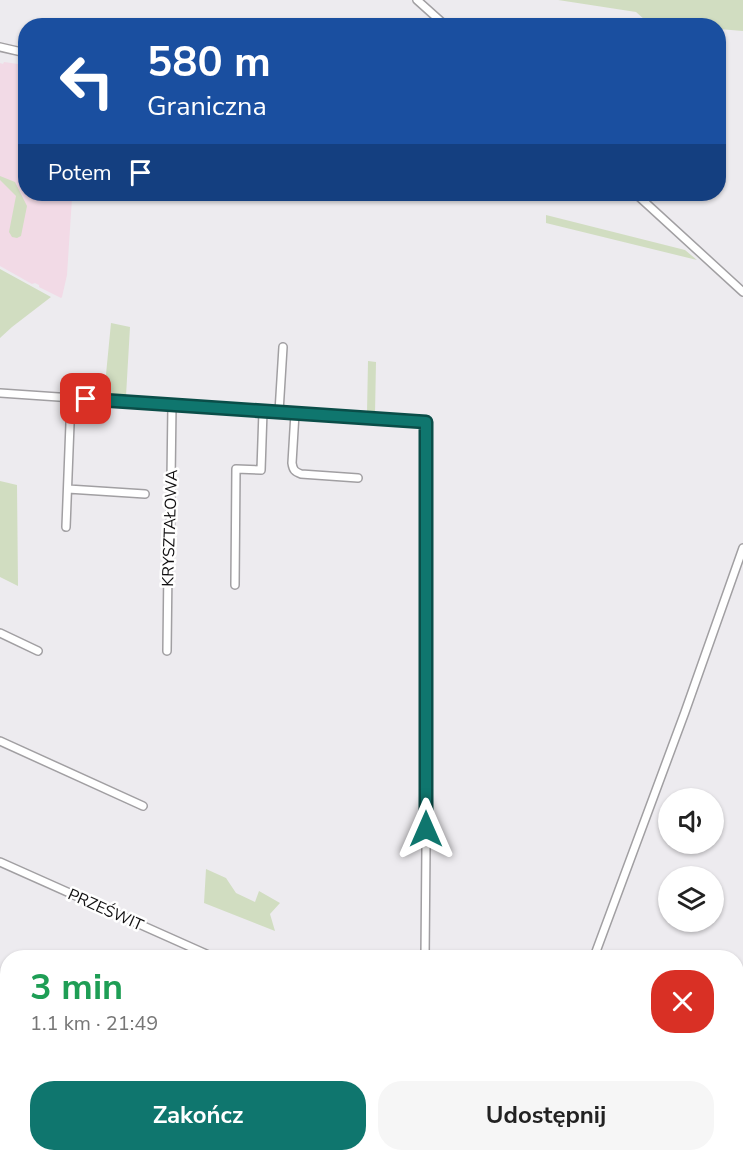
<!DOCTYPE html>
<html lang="pl">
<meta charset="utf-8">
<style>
body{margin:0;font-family:"Nunito Sans",sans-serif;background:#f6f6f6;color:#222;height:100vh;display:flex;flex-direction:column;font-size:22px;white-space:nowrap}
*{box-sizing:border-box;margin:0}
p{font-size:20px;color:#767676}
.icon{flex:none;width:33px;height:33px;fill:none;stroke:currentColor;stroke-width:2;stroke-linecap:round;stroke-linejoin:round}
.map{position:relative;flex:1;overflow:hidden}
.drawer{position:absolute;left:0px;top:950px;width:744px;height:212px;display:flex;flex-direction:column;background:#fff;border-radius:24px 24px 0 0;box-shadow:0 2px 4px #0004}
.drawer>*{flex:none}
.top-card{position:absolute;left:18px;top:18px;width:708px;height:183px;border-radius:24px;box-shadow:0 2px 4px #0004;background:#1a4fa0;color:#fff;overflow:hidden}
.tools{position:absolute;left:658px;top:788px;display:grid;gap:12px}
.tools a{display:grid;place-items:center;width:66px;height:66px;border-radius:50%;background:#fff;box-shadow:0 2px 4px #0004;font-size:30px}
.pin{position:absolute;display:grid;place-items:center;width:51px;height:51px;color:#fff;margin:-26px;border-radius:12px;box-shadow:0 3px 9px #0006}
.me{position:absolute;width:66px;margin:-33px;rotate:0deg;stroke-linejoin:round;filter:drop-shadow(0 0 4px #0008)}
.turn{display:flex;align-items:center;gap:21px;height:126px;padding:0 30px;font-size:27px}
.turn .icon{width:78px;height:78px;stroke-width:2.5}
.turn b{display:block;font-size:42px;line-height:51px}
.then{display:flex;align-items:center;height:57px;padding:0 30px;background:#0003;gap:12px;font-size:22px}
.round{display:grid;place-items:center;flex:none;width:63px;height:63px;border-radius:24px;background:#f6f6f6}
.headline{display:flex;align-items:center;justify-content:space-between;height:102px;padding:0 30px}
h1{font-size:36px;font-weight:700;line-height:45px;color:#1e9e55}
.primary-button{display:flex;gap:12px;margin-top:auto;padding:12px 30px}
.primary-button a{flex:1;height:69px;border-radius:24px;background:#0f766e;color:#fff;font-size:24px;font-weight:700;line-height:69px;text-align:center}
.primary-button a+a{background:#f6f6f6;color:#222}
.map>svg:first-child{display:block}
</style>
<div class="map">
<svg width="743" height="1160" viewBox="0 0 743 1160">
<rect width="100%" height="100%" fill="#edebef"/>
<path fill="#f2dae6" d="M 4,62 L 25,65 L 26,194 L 57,194 L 72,198 L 67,275 L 62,297 L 61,298 L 39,287 L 39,285 L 35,283 L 32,284 L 0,266 L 0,63 L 3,64 Z"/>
<path fill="#d1ddc1" d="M 558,0 L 743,0 L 743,31 L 719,29 L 718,26 L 691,25 L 645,20 L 636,12 Z
M 0,176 L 15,182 L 27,206 L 21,236 L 17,238 L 12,237 L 9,232 L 16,196 L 0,180 Z
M 546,215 L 685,250 L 697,260 L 546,223 Z
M 0,269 L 51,297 L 12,327 L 0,338 Z
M 111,323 L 130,327 L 126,396 L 104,395 Z
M 368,361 L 376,362 L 375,414 L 367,413 Z
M 0,481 L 17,485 L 18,586 L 0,577 Z
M 206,869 L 226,878 L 236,893 L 255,902 L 259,891 L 280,903 L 270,914 L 275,931 L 204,903 Z"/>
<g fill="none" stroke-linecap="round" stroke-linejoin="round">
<defs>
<path id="minor" d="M 417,0 L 446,26
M 0,47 L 26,53
M 636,194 L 743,292
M 0,393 L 426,422 L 427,738 L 425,957
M 279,412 L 283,347
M 295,413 L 292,463 C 293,470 295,472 301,474 L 358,478
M 68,489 L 145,494
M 66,527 L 71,398
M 235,585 L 236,469 L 261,470 L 263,411
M 0,633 L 38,651
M 167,651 L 168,566 L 170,555 L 172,405
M 0,741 L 143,806
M 0,862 L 213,957
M 594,957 L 685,712 L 743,548
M 666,1154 L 673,1160
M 425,1160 L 425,1154"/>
</defs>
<use href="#minor" stroke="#a19fa2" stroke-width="10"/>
<use href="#minor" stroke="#fff" stroke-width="7"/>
</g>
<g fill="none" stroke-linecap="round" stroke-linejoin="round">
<defs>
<path id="route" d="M 86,399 L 426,422 L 426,829"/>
</defs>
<use href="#route" stroke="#0a4d48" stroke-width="15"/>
<use href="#route" stroke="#0f766e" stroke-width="10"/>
</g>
<g text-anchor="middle" stroke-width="5" stroke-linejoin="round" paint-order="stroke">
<g font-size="16" fill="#100f10" stroke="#fff">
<text transform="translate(169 528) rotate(-88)" y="6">KRYSZTAŁOWA</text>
<text transform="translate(106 909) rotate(24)" y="6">PRZEŚWIT</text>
</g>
</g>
</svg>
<div class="tools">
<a><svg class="icon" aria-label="sound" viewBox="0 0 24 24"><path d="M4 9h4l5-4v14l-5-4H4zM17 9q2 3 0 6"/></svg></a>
<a><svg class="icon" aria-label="layers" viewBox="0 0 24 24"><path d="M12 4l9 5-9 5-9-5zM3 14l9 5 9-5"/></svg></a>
</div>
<div class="pin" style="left:86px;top:399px;background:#d93025"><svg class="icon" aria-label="arrive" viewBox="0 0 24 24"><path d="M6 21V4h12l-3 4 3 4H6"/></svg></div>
<svg class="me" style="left:426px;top:829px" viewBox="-20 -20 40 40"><path d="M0-17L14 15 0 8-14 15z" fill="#0f766e" stroke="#fff" stroke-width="4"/></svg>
<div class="top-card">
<div class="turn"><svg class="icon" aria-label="left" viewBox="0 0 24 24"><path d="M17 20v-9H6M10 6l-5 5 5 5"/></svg><div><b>580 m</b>Graniczna</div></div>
<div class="then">Potem<svg class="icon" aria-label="arrive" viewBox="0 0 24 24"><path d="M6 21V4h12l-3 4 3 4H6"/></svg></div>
</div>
<section class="drawer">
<div class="headline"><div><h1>3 min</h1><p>1.1 km · 21:49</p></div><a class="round" style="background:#d93025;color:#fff"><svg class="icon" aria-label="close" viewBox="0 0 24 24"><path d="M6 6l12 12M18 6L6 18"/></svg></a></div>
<div class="primary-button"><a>Zakończ</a><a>Udostępnij</a></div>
</section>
</div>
